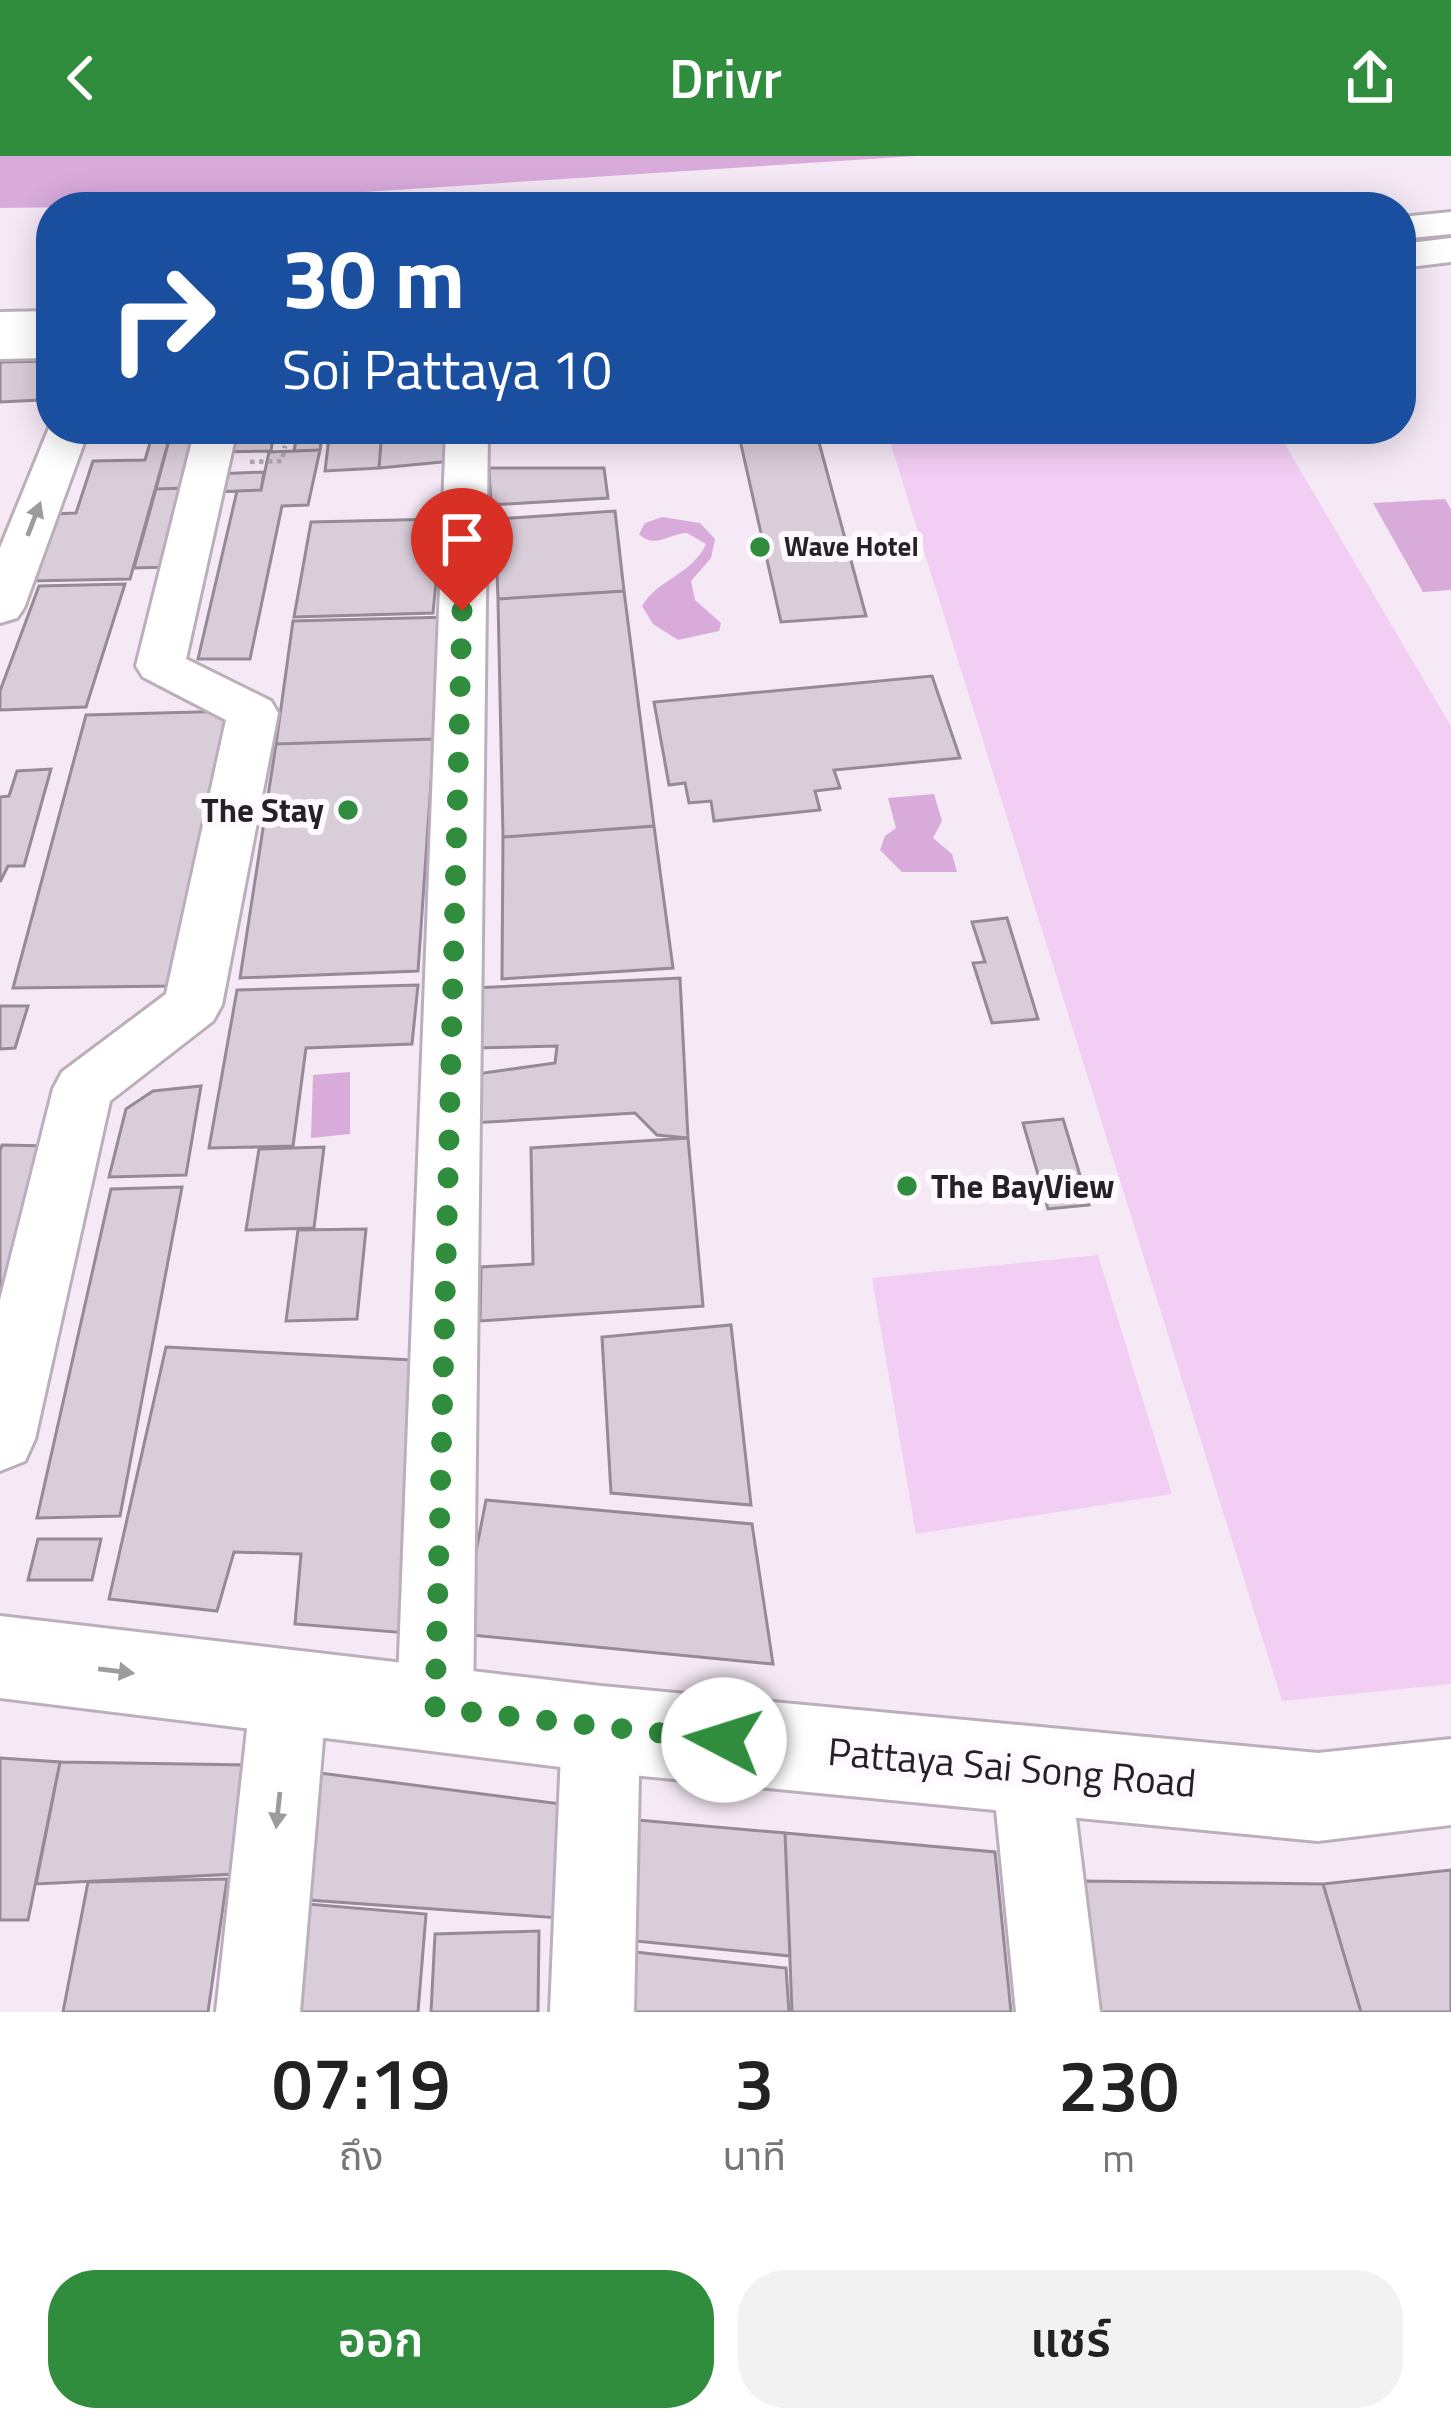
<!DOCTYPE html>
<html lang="th">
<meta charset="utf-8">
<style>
body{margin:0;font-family:"Titillium Web","Noto Sans Thai",sans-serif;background:#f2f2f2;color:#222;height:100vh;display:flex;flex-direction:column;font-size:45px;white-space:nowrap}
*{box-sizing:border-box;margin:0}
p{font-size:39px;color:#767676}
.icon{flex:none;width:66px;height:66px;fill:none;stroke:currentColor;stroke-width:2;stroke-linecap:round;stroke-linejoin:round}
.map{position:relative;height:1856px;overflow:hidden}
.drawer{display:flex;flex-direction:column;background:#fff;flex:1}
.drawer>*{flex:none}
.banner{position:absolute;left:36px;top:36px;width:1380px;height:252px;border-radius:48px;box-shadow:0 6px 30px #0003;background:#1a4fa0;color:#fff;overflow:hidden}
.pin{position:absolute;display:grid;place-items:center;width:102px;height:102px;color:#fff;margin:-123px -51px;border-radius:50% 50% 50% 0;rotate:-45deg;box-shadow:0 0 12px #0007}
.pin .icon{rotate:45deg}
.me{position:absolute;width:132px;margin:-66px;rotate:275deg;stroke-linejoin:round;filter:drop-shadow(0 0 9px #0008)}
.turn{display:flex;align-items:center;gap:42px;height:252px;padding:0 48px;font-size:54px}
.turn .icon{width:156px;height:156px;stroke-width:2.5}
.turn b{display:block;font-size:84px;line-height:102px}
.eta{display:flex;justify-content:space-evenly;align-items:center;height:204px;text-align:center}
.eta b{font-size:72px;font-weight:600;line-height:84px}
.primary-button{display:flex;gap:24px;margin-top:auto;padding:24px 48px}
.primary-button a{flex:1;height:138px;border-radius:48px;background:#308d3e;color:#fff;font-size:48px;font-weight:600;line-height:138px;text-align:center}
.primary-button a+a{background:#f2f2f2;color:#222}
header{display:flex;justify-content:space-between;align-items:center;height:156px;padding:0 48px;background:#308d3e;color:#fff;font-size:54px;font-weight:600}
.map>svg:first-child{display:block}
</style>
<header><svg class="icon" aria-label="back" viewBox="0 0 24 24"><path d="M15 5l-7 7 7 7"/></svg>Drivr<svg class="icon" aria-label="share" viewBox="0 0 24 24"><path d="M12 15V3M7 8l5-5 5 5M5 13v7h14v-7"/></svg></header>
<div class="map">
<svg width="1451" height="1856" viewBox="0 0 1451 1856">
<rect width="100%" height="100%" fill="#f5e9f5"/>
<path fill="#f3cef4" d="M 886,273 L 1276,273 L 1451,570 L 1451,1528 L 1282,1545 Z
M 1098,1099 L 1172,1338 L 916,1378 L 872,1122 Z"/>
<path fill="#d9abdb" d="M 0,0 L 916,0 L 149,50 L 0,52 Z
M 1445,343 L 1451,353 L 1451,434 L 1423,436 L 1373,347 Z
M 662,361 L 700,367 L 715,383 L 711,402 L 691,425 L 695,444 L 721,467 L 719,475 L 678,484 L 653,468 L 642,450 C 659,422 692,419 706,388 L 687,377 C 669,377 655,394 639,378 L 645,367 Z
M 934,638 L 942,665 L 933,682 L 952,698 L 957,716 L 902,716 L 880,694 L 885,680 L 896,672 L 888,642 Z
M 350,916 L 350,978 L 311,982 L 313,919 Z"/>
<path fill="#d9cdd9" stroke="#958b96" stroke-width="3" d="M 51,205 L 40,244 L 0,246 L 0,206 Z
M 154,273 L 172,273 L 130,423 L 29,425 L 51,358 L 76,357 L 93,305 L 145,304 Z
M 172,273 L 201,273 L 185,332 L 156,333 Z
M 228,273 L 274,273 L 271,295 L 223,296 Z
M 298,273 L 323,273 L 320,294 L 294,295 Z
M 330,273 L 382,273 L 379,312 L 325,315 Z
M 382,273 L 451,273 L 453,305 L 379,312 Z
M 817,279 L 866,460 L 781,466 L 740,284 Z
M 320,294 L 308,349 L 282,350 L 250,503 L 198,503 L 237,335 L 261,334 L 269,296 Z
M 489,312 L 604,312 L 608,342 L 491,349 Z
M 264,316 L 261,334 L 212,336 L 215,318 Z
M 192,332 L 171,411 L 134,412 L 156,333 Z
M 615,355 L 624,435 L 498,443 L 495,363 Z
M 442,363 L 433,457 L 294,461 L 311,366 Z
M 125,428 L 86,551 L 0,554 L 0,535 L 39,430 Z
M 624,435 L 654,670 L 503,681 L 498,443 Z
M 449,461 L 434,583 L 276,588 L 293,465 Z
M 932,520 L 960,602 L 834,614 L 840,632 L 815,635 L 820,654 L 714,665 L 711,645 L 689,647 L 685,627 L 669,629 L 654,546 Z
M 233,555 L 174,830 L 13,832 L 86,559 Z
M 434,583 L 418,815 L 240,822 L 276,588 Z
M 51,613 L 24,710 L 8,710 L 0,726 L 0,641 L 9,640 L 17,615 Z
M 654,670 L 673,812 L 502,823 L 503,681 Z
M 1007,762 L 1038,863 L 992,867 L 973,807 L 985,806 L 972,766 Z
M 680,822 L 688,982 L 657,979 L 635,957 L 472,967 L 470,919 L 555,907 L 557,890 L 474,892 L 473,832 Z
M 418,829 L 412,888 L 306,892 L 293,990 L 209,992 L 237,834 Z
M 0,850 L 28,850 L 15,892 L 0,893 Z
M 201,930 L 186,1019 L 109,1021 L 126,953 L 153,935 Z
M 1063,963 L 1089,1049 L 1048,1053 L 1023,967 Z
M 688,982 L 703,1150 L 480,1165 L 481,1111 L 533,1108 L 531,992 Z
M 2,989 L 51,990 L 0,1157 L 0,995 Z
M 324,991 L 314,1072 L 246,1074 L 259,993 Z
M 182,1031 L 120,1360 L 37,1362 L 111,1033 Z
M 366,1073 L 357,1163 L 286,1165 L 298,1074 Z
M 731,1169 L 751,1349 L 611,1337 L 602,1181 Z
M 166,1191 L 431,1205 L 407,1477 L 295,1468 L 301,1398 L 234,1396 L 217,1455 L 109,1443 Z
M 486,1344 L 752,1368 L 773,1508 L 460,1478 Z
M 38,1383 L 101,1383 L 92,1424 L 28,1424 Z
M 0,1602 L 60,1606 L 28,1764 L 0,1764 Z
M 60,1606 L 249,1609 L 236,1718 L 36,1728 Z
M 312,1616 L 577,1650 L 573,1763 L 295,1743 Z
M 615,1662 L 785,1677 L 790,1800 L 614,1783 Z
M 785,1677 L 995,1696 L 1011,1856 L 792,1856 Z
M 1451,1714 L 1451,1856 L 1361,1856 L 1323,1728 Z
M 227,1723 L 208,1856 L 63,1856 L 88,1726 Z
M 1081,1725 L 1323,1728 L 1361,1856 L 1097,1856 Z
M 295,1747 L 426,1758 L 418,1856 L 282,1856 Z
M 539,1775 L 538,1856 L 431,1856 L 435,1778 Z
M 616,1794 L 786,1812 L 789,1856 L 614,1856 Z"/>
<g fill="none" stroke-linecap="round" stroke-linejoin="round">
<defs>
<path id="minor" d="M 1451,56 L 1451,78 L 1401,83 L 1401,61 Z
M 51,155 L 51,179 L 0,180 L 0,156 Z
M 51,267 L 51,273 L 89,273 L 24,452 L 17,462 L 0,467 L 0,392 Z
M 195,273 L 237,273 L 186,503 L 271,545 L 278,557 L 222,849 L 213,865 L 110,945 L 35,1283 L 25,1305 L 0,1315 L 0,1144 L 53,933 L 62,916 L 166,838 L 226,564 L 143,521 L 136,510 Z
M 446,273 L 488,273 L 473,1552 L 462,1579 L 435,1590 L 408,1579 L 397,1552 Z
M 289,1499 L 316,1510 L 327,1537 L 300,1856 L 216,1856 L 251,1537 L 262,1510 Z
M 601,1534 L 628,1546 L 640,1573 L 634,1856 L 550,1856 L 562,1573 L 574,1546 Z
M 1031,1574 L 1059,1585 L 1070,1613 L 1100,1856 L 1016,1856 L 992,1613 L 1003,1585 Z"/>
<path id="major" d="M 1451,82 L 1451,106 L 1401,112 L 1401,88 Z
M 51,176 L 51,202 L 0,203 L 0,177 Z
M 0,1460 L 601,1530 L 1318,1597 L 1451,1583 L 1451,1669 L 1318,1685 L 601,1616 L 0,1542 Z"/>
</defs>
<use href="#minor" stroke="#bbafbb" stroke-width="6"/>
<use href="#major" stroke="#bbafbb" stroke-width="6"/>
<path stroke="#b1a7b1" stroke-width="4.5" stroke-dasharray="4.5 4.5" stroke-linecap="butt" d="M 250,306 L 282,305 L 285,290"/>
<use href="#minor" fill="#fff" fill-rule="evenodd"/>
<use href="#major" fill="#fff" fill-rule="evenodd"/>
</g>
<defs><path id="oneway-solid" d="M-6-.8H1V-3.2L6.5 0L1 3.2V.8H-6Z" transform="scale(3)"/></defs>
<g fill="#9d9b9d">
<use href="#oneway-solid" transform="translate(34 363) rotate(-69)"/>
<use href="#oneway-solid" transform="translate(116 1515) rotate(7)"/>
<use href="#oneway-solid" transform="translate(278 1654) rotate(96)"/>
</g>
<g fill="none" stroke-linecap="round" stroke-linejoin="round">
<path stroke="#308d3e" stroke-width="21" stroke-dasharray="0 37.8" d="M 462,455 L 435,1552 L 724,1584"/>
</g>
<g fill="#308d3e" stroke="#fef9fe" stroke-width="4.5">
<circle cx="760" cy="391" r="12"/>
<circle cx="348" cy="654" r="12"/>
<circle cx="907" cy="1030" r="12"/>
</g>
<g text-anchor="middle" stroke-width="12" stroke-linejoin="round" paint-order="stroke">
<g font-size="27" font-weight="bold" fill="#252125" stroke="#fef9fe" text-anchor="start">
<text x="784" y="400">Wave Hotel</text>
</g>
<g font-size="33" font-weight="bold" fill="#252125" stroke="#fef9fe" text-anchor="end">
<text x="324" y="666">The Stay</text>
<text x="931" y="1042" text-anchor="start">The BayView</text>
</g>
<g font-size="39" fill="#252125" stroke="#fef9fe">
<text transform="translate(1012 1611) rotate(5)" y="14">Pattaya Sai Song Road</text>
</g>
</g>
</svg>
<div class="pin" style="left:462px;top:455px;background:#d93025"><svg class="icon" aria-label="arrive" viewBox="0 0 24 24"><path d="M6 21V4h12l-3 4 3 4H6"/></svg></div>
<svg class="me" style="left:724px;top:1584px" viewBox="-20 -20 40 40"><circle r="19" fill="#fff"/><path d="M0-13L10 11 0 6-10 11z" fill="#308d3e"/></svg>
<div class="banner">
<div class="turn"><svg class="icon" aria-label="right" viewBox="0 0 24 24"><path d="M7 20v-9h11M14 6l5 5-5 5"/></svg><div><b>30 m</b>Soi Pattaya 10</div></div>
</div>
</div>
<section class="drawer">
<div class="eta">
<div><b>07:19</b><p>ถึง</p></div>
<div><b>3</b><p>นาที</p></div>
<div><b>230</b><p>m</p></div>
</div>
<div class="primary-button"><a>ออก</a><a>แชร์</a></div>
</section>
